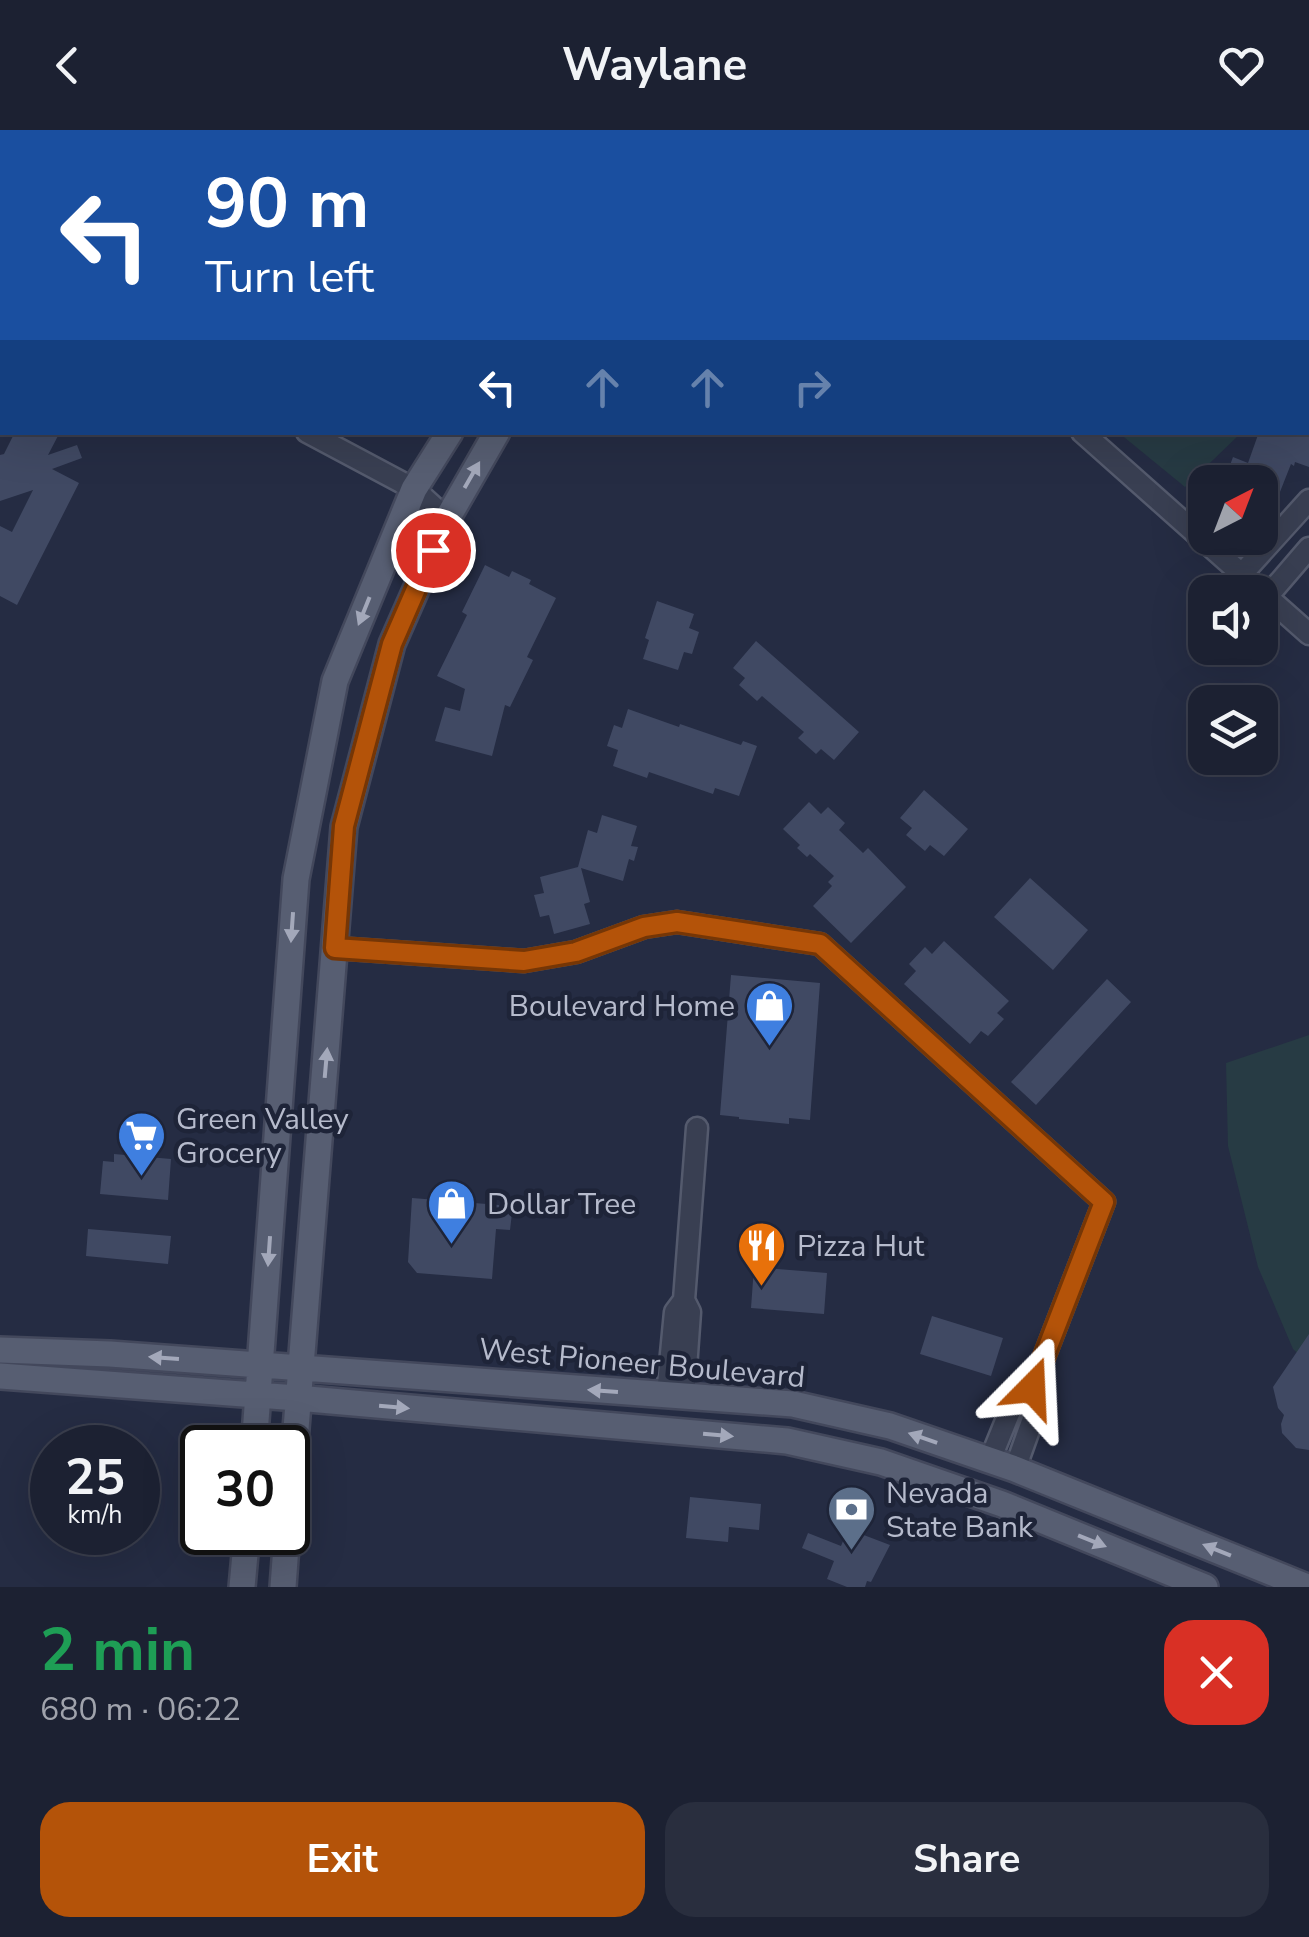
<!DOCTYPE html>
<meta charset="utf-8">
<style>
body{margin:0;font-family:"Nunito Sans",sans-serif;background:#292e3e;color:#f1f3f6;height:100vh;display:flex;flex-direction:column;font-size:38px;white-space:nowrap}
*{box-sizing:border-box;margin:0}
p{font-size:32px;color:#a0a3ac}
.icon{flex:none;width:55px;height:55px;fill:none;stroke:currentColor;stroke-width:2;stroke-linecap:round;stroke-linejoin:round}
.map{position:relative;height:1457px;overflow:hidden}
.panel{display:flex;flex-direction:column;background:#1c2132;flex:1}
.panel>*{flex:none}
.banner{position:absolute;left:0px;top:0px;width:1310px;height:305px;box-shadow:0 10px 40px #0002,0 0 0 2px #3a3e4d;background:#1a4fa0;color:#fff;overflow:hidden}
.needle{width:65px;rotate:42deg}
.tools{position:absolute;left:1188px;top:335px;display:grid;gap:20px}
.tools a{display:grid;place-items:center;width:90px;height:90px;border-radius:20px;background:#1c2132;box-shadow:0 10px 40px #0002,0 0 0 2px #3a3e4d;font-size:50px}
.speed{position:absolute;left:30px;top:1295px;display:flex;gap:20px;font-size:50px;font-weight:700;text-align:center}
.speed>*{display:grid;place-content:center;width:130px;height:130px;border-radius:50%;background:#1c2132;box-shadow:0 10px 40px #0002,0 0 0 2px #3a3e4d;line-height:1}
.speed small{font-size:25px;font-weight:400}
.speed .limit{border:5px solid #111;border-radius:15px;background:#fff;color:#111}
.pin{position:absolute;display:grid;place-items:center;width:85px;height:85px;color:#fff;margin:-42px;border:5px solid #fff;border-radius:50%;box-shadow:0 2px 10px #0007}
.me{position:absolute;width:110px;margin:-55px;rotate:21deg;stroke-linejoin:round;filter:drop-shadow(0 0 8px #0008)}
.turn{display:flex;align-items:center;gap:35px;height:210px;padding:0 40px;font-size:45px}
.turn .icon{width:130px;height:130px;stroke-width:2.5}
.turn b{display:block;font-size:70px;line-height:85px}
.lanes{display:flex;align-items:center;height:95px;padding:0 40px;background:#0003;justify-content:center;gap:50px;direction:ltr}
.lanes .off{opacity:.35}
.round{display:grid;place-items:center;flex:none;width:105px;height:105px;border-radius:30px;background:#292e3e}
.summary{display:flex;align-items:center;justify-content:space-between;height:170px;padding:0 40px}
h1{font-size:60px;font-weight:700;line-height:75px;color:#1e9e55}
.cta{display:flex;gap:20px;margin-top:auto;padding:20px 40px}
.cta a{flex:1;height:115px;border-radius:30px;background:#b45309;color:#fff;font-size:40px;font-weight:700;line-height:115px;text-align:center}
.cta a+a{background:#292e3e;color:#f1f3f6}
header{display:flex;justify-content:space-between;align-items:center;height:130px;padding:0 40px;background:#1c2132;font-size:45px;font-weight:700}
.map>svg:first-child{display:block}
</style>
<header><svg class="icon" aria-label="back" viewBox="0 0 24 24"><path d="M15 5l-7 7 7 7"/></svg>Waylane<svg class="icon" aria-label="heart" viewBox="0 0 24 24"><path d="M12 20l-8-8c-3-5 5-10 8-4 3-6 11-1 8 4z"/></svg></header>
<div class="map">
<svg width="1309" height="1457" viewBox="0 0 1309 1457">
<rect width="100%" height="100%" fill="#252c43"/>
<path fill="#373243" d="M 0,0 L 595,0 L 593,2 L 2,2 L 2,114 L 0,113 Z"/>
<path fill="#273b44" d="M 1119,303 L 1241,303 L 1185,357 Z
M 1309,905 L 1309,1234 L 1293,1219 L 1258,1137 L 1228,1016 L 1226,933 Z"/>
<g fill="none" stroke-linecap="round" stroke-linejoin="round">
<path stroke="#38446b" stroke-width="5" d="M 607,2 L 609,0"/>
</g>
<path fill="#404963" d="M 15,302 L 60,302 L 48,325 L 77,315 L 82,328 L 52,339 L 79,353 L 17,475 L 0,466 L 0,396 L 12,402 L 33,360 L 0,371 L 0,325 L 4,324 Z
M 1259,302 L 1309,302 L 1309,337 L 1295,332 L 1294,336 L 1291,334 L 1278,367 L 1269,364 L 1261,385 L 1260,352 L 1234,352 L 1225,349 L 1233,327 L 1248,333 Z
M 485,435 L 509,447 L 512,441 L 531,450 L 529,454 L 556,468 L 527,527 L 533,530 L 510,577 L 505,575 L 492,626 L 435,611 L 445,577 L 460,581 L 465,559 L 437,546 L 467,485 L 462,482 Z
M 657,471 L 694,484 L 689,498 L 699,502 L 692,524 L 684,522 L 678,540 L 643,529 L 649,510 L 645,508 Z
M 756,511 L 859,602 L 834,630 L 821,619 L 816,624 L 798,608 L 804,602 L 762,566 L 757,571 L 739,555 L 745,548 L 733,538 Z
M 628,579 L 679,597 L 680,594 L 741,615 L 743,611 L 757,616 L 739,666 L 715,658 L 713,664 L 649,642 L 647,648 L 613,636 L 618,620 L 607,616 L 614,595 L 622,598 Z
M 924,660 L 968,699 L 944,726 L 930,715 L 925,721 L 906,705 L 912,698 L 900,688 Z
M 809,672 L 821,684 L 828,677 L 845,693 L 839,700 L 863,723 L 868,718 L 906,757 L 851,813 L 813,776 L 832,756 L 828,752 L 834,746 L 810,724 L 807,727 L 797,718 L 800,715 L 783,699 Z
M 602,685 L 637,696 L 631,716 L 638,717 L 634,731 L 629,729 L 623,751 L 581,738 L 590,772 L 584,774 L 590,794 L 554,804 L 549,785 L 540,787 L 534,765 L 544,763 L 540,747 L 578,737 L 588,700 L 597,703 Z
M 1030,748 L 1088,800 L 1053,840 L 994,787 Z
M 944,811 L 1009,871 L 997,883 L 1004,889 L 988,906 L 981,901 L 970,914 L 904,854 L 916,841 L 909,834 L 925,817 L 932,824 Z
M 731,845 L 820,853 L 810,990 L 789,988 L 789,994 L 739,989 L 739,987 L 720,985 Z
M 1107,849 L 1131,872 L 1036,975 L 1011,952 Z
M 114,1024 L 171,1029 L 168,1070 L 100,1064 L 103,1031 L 114,1032 Z
M 412,1068 L 499,1075 L 499,1081 L 512,1083 L 510,1100 L 496,1099 L 492,1149 L 417,1143 L 408,1132 Z
M 88,1099 L 171,1106 L 168,1134 L 86,1126 Z
M 754,1137 L 827,1143 L 824,1184 L 751,1178 Z
M 932,1186 L 1003,1208 L 991,1246 L 920,1224 Z
M 1309,1204 L 1309,1320 L 1296,1318 L 1282,1303 L 1281,1294 L 1284,1285 L 1278,1278 L 1273,1257 Z
M 690,1367 L 761,1374 L 759,1400 L 729,1397 L 728,1412 L 686,1408 Z
M 848,1399 L 890,1415 L 871,1452 L 867,1451 L 865,1457 L 847,1457 L 827,1449 L 834,1431 L 802,1418 L 808,1403 L 841,1416 Z"/>
<g fill="none" stroke-linecap="round" stroke-linejoin="round">
<defs>
<path id="minor" d="M 999,0 L 1002,2
M 900,2 L 903,0
M 1138,2 L 1141,0
M 0,148 L 2,149
M 307,302 L 414,359 L 447,389
M 1082,302 L 1309,504
M 1241,445 L 1309,370
M 1266,468 L 1309,418
M 335,818 L 524,831 L 576,822 L 644,797 L 677,792 L 820,814 L 1104,1072 L 1032,1258 L 1034,1286 L 1015,1339
M 684,1170 L 690,1182 L 684,1266
M 667,1265 L 675,1182 L 684,1170 L 697,998
M 990,1330 L 1012,1276 L 1032,1258"/>
<path id="major" d="M 687,2 L 689,0
M 742,2 L 745,0
M 0,1220 L 110,1224 L 793,1274 L 890,1296 L 1015,1339 L 1307,1457
M 0,1246 L 297,1268 L 787,1311 L 881,1332 L 1002,1374 L 1205,1457
M 254,1318 L 296,749 L 335,551 L 414,359 L 450,302
M 288,1399 L 344,697 L 392,514 L 447,389 L 497,302
M 242,1457 L 247,1402
M 283,1457 L 287,1402"/>
</defs>
<use href="#minor" stroke="#545a6d" stroke-width="25"/>
<use href="#major" stroke="#43485c" stroke-width="30"/>
<use href="#minor" stroke="#393f52" stroke-width="20"/>
<use href="#major" stroke="#575e72" stroke-width="25"/>
</g>
<defs><path id="oneway-solid" d="M-6-.8H1V-3.2L6.5 0L1 3.2V.8H-6Z" transform="scale(2.5)"/></defs>
<g fill="#a3a8ba">
<use href="#oneway-solid" transform="translate(472 345) rotate(-60)"/>
<use href="#oneway-solid" transform="translate(364 481) rotate(112)"/>
<use href="#oneway-solid" transform="translate(292 797) rotate(94)"/>
<use href="#oneway-solid" transform="translate(326 933) rotate(-85)"/>
<use href="#oneway-solid" transform="translate(269 1121) rotate(94)"/>
<use href="#oneway-solid" transform="translate(164 1228) rotate(-176)"/>
<use href="#oneway-solid" transform="translate(603 1261) rotate(-176)"/>
<use href="#oneway-solid" transform="translate(394 1277) rotate(5)"/>
<use href="#oneway-solid" transform="translate(718 1305) rotate(5)"/>
<use href="#oneway-solid" transform="translate(923 1308) rotate(-161)"/>
<use href="#oneway-solid" transform="translate(1092 1411) rotate(22)"/>
<use href="#oneway-solid" transform="translate(1217 1420) rotate(-158)"/>
</g>
<g fill="none" stroke-linecap="round" stroke-linejoin="round">
<defs>
<path id="route" d="M 433,420 L 392,514 L 344,696 L 335,818 L 524,831 L 576,822 L 644,797 L 677,792 L 820,814 L 1104,1072 L 1032,1258"/>
</defs>
<use href="#route" stroke="#753606" stroke-width="25"/>
<use href="#route" stroke="#b45309" stroke-width="18"/>
</g>
<defs>
<symbol id="shop-pin" viewBox="-11 -11 22 30"><path d="M0 17L-7.5 6A9.5 9.5 0 1 1 7.5 6Z" fill="#3f7fe0" stroke="#1e2438"/><path d="M-5-2.5h2.3a2.7 3.5 0 0 1 5.4 0H5L5.5 6h-11ZM-1.5-2.5h3a1.5 2.3 0 0 0-3 0Z" fill="#fff"/></symbol>
<symbol id="supermarket-pin" viewBox="-11 -11 22 30"><path d="M0 17L-7.5 6A9.5 9.5 0 1 1 7.5 6Z" fill="#3f7fe0" stroke="#1e2438"/><path d="M-6-5.5h2.5l.6 2H6L4.5 2H-2.5L-4.4-4H-6ZM-1.5 3.2a1.3 1.3 0 1 0 .1 0ZM3 3.2a1.3 1.3 0 1 0 .1 0Z" fill="#fff"/></symbol>
<symbol id="restaurant-pin" viewBox="-11 -11 22 30"><path d="M0 17L-7.5 6A9.5 9.5 0 1 1 7.5 6Z" fill="#e8710a" stroke="#1e2438"/><path d="M-5-6h1v4h1v-4h1v4h1v-4h1v5L-1.5 .5V6h-2V.5L-5-1ZM5-6V6H3V1.5H1.5Q1.5-4 5-6Z" fill="#fff"/></symbol>
<symbol id="bank-pin" viewBox="-11 -11 22 30"><path d="M0 17L-7.5 6A9.5 9.5 0 1 1 7.5 6Z" fill="#5c6f8a" stroke="#1e2438"/><path d="M-6-4H6V4H-6ZM0-2.3a2.3 2.3 0 1 0 0 4.6a2.3 2.3 0 1 0 0-4.6Z" fill="#fff"/></symbol>
</defs>
<g fill-rule="evenodd">
<use href="#shop-pin" x="742" y="848" width="55" height="75"/>
<use href="#supermarket-pin" x="114" y="978" width="55" height="75"/>
<use href="#shop-pin" x="424" y="1046" width="55" height="75"/>
<use href="#restaurant-pin" x="734" y="1088" width="55" height="75"/>
<use href="#bank-pin" x="824" y="1352" width="55" height="75"/>
</g>
<g text-anchor="middle" stroke-width="9" stroke-linejoin="round" paint-order="stroke">
<g font-size="30" fill="#b6bbcc" stroke="#1e2438" text-anchor="start">
<text x="735" y="886" text-anchor="end">Boulevard Home</text>
<text x="176" y="999">Green Valley<tspan x="176" dy="34">Grocery</tspan></text>
<text x="487" y="1084">Dollar Tree</text>
<text x="797" y="1126">Pizza Hut</text>
<text x="886" y="1373">Nevada<tspan x="886" dy="34">State Bank</tspan></text>
</g>
<g font-size="30" fill="#b6bbcc" stroke="#1e2438">
<text transform="translate(642 1233) rotate(5)" y="10">West Pioneer Boulevard</text>
</g>
</g>
</svg>
<div class="tools">
<a><svg class="needle" viewBox="-14 -14 28 28"><path d="M0-13l5 13h-10z" fill="#e53935"/><path d="M0 13l5-13h-10z" fill="#a0a3ac"/></svg></a>
<a><svg class="icon" aria-label="sound" viewBox="0 0 24 24"><path d="M4 9h4l5-4v14l-5-4H4zM17 9q2 3 0 6"/></svg></a>
<a><svg class="icon" aria-label="layers" viewBox="0 0 24 24"><path d="M12 4l9 5-9 5-9-5zM3 14l9 5 9-5"/></svg></a>
</div>
<div class="speed"><div>25<small>km/h</small></div><div class="limit">30</div></div>
<div class="pin" style="left:433px;top:420px;background:#d93025"><svg class="icon" aria-label="arrive" viewBox="0 0 24 24"><path d="M6 21V4h12l-3 4 3 4H6"/></svg></div>
<svg class="me" style="left:1032px;top:1258px" viewBox="-20 -20 40 40"><path d="M0-17L14 15 0 8-14 15z" fill="#b45309" stroke="#fff" stroke-width="4"/></svg>
<div class="banner">
<div class="turn"><svg class="icon" aria-label="left" viewBox="0 0 24 24"><path d="M17 20v-9H6M10 6l-5 5 5 5"/></svg><div><b>90 m</b>Turn left</div></div>
<div class="lanes"><svg class="icon" aria-label="left" viewBox="0 0 24 24"><path d="M17 20v-9H6M10 6l-5 5 5 5"/></svg><svg class="icon off" aria-label="ahead" viewBox="0 0 24 24"><path d="M12 20V5M6 11l6-6 6 6"/></svg><svg class="icon off" aria-label="ahead" viewBox="0 0 24 24"><path d="M12 20V5M6 11l6-6 6 6"/></svg><svg class="icon off" aria-label="right" viewBox="0 0 24 24"><path d="M7 20v-9h11M14 6l5 5-5 5"/></svg></div>
</div>
</div>
<section class="panel">
<div class="summary"><div><h1>2 min</h1><p>680 m · 06:22</p></div><a class="round" style="background:#d93025;color:#fff"><svg class="icon" aria-label="close" viewBox="0 0 24 24"><path d="M6 6l12 12M18 6L6 18"/></svg></a></div>
<div class="cta"><a>Exit</a><a>Share</a></div>
</section>
